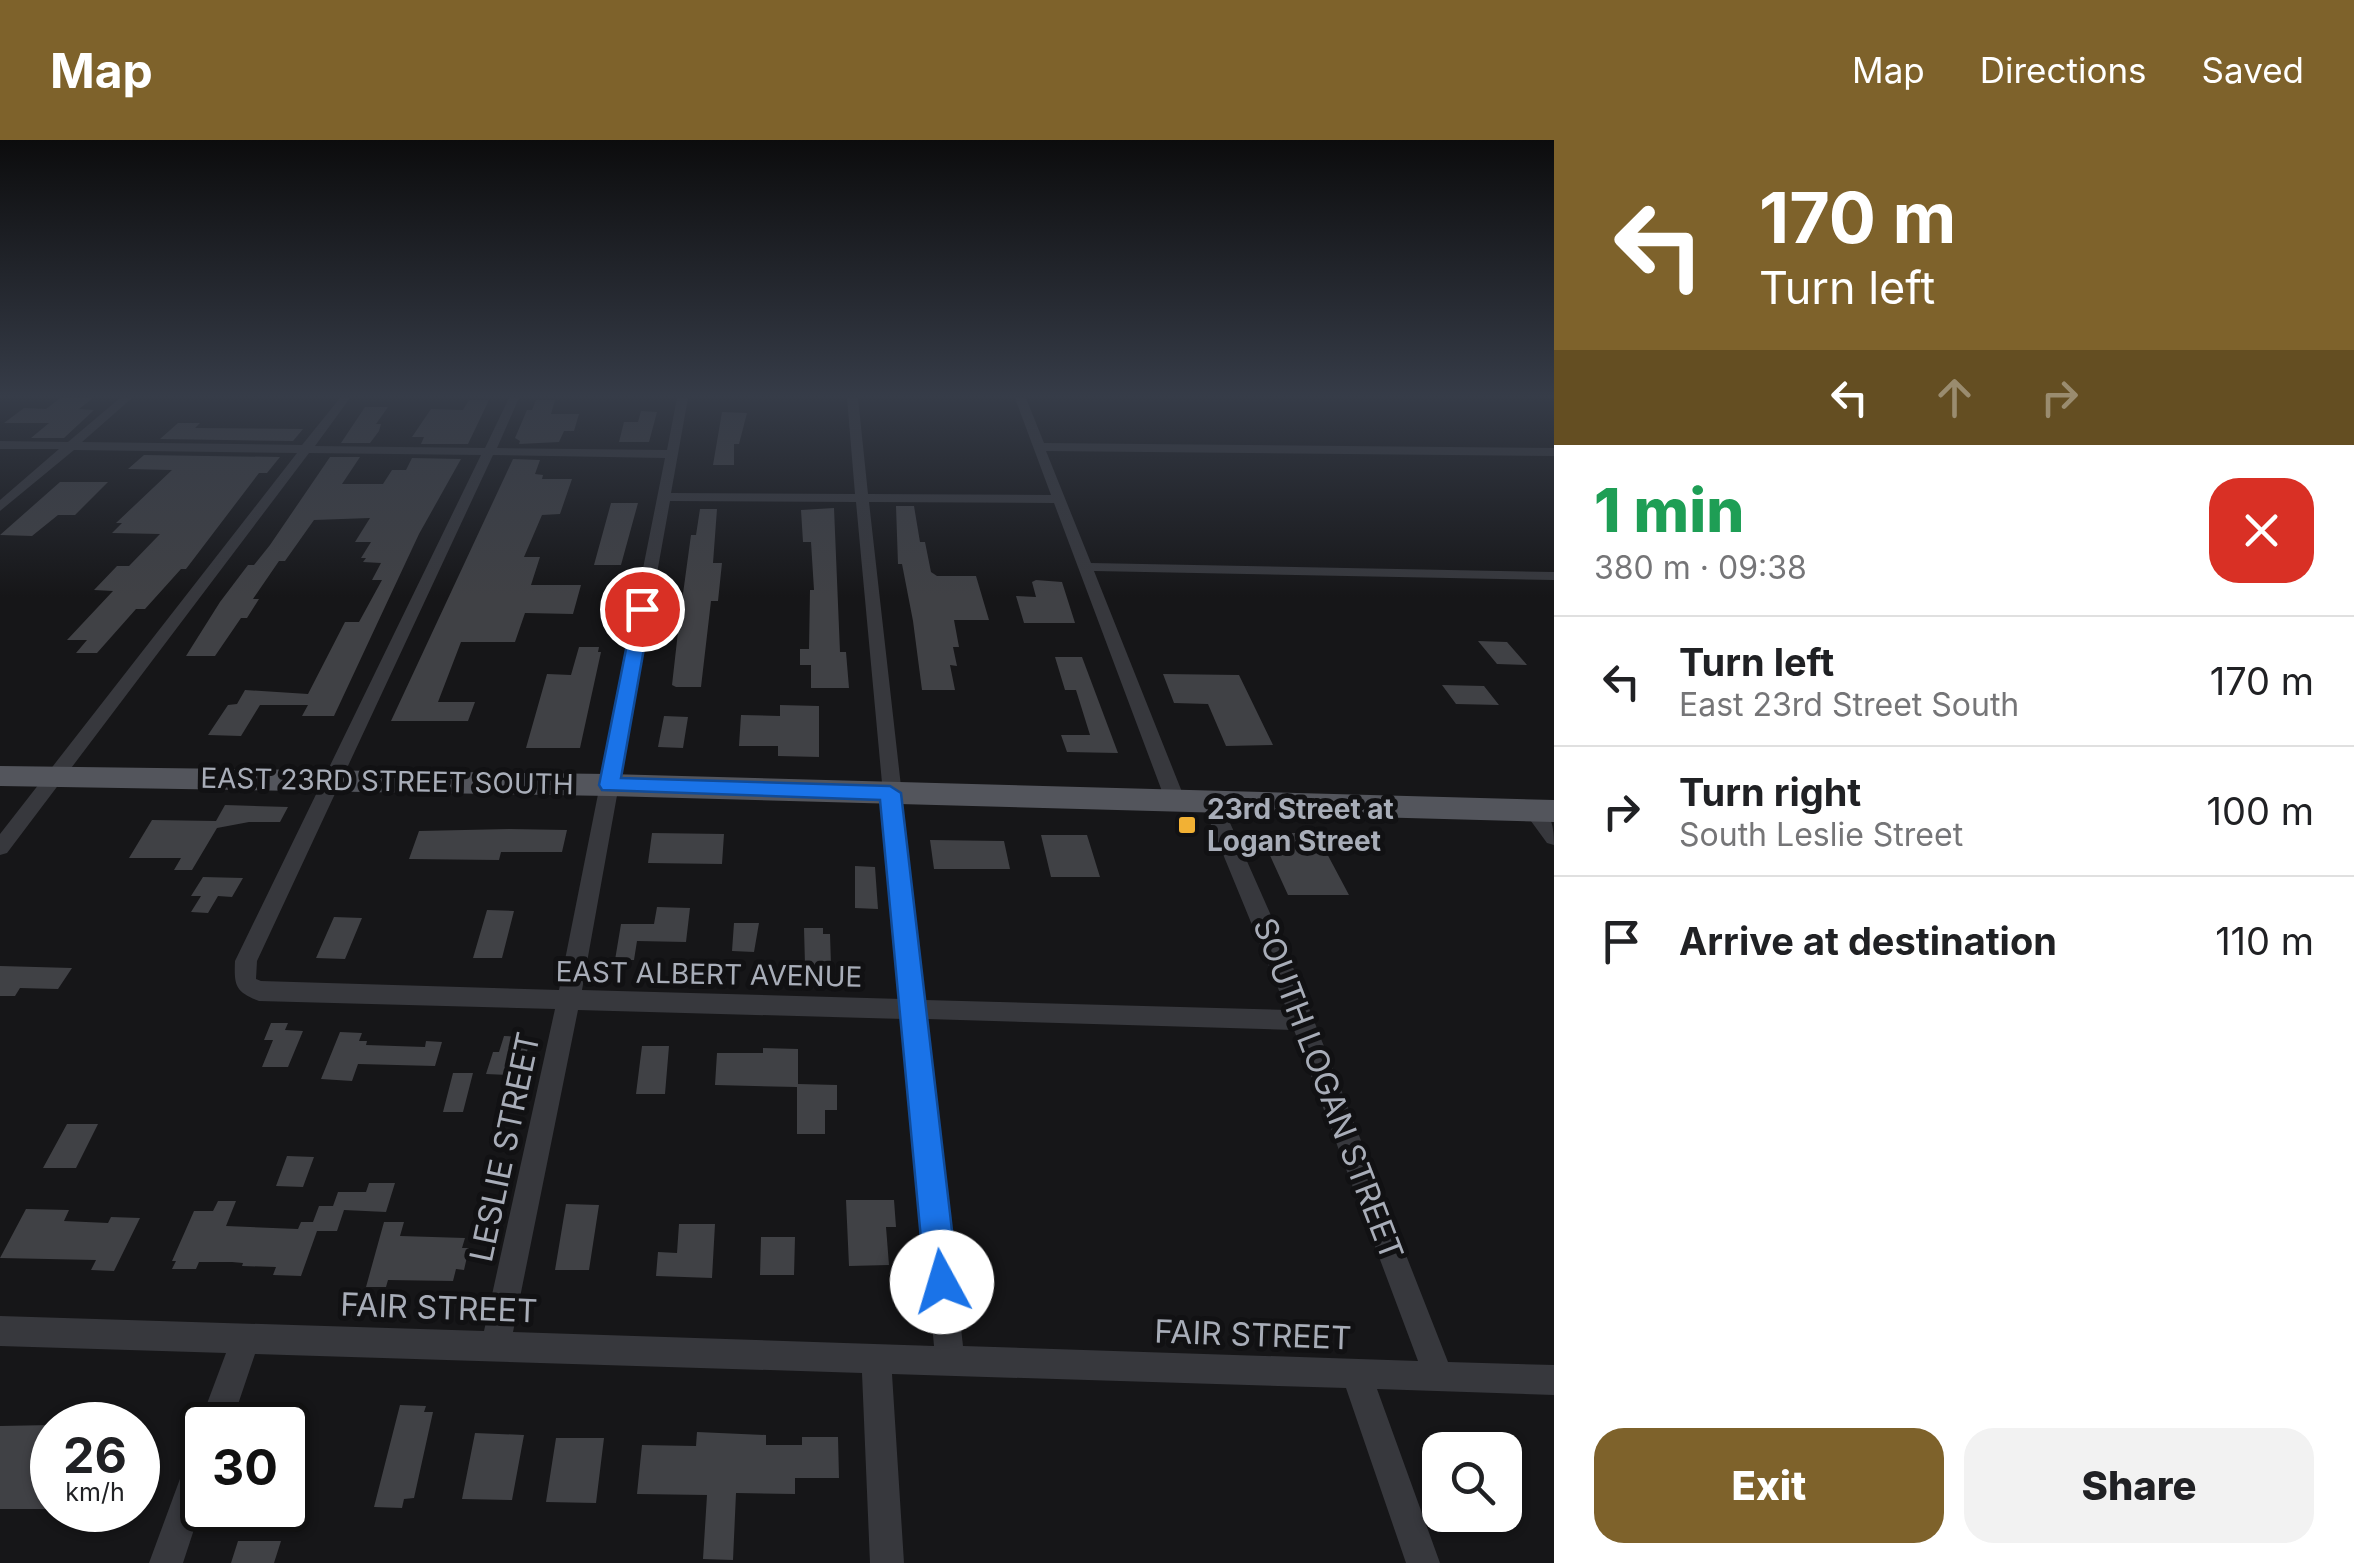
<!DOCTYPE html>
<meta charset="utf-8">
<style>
body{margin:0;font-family:Inter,sans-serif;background:#f2f2f2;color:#202124;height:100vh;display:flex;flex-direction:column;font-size:38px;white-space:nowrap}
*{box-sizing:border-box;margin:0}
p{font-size:32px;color:#757577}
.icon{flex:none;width:55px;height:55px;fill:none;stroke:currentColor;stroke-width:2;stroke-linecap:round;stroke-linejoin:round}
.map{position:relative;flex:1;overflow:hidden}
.sheet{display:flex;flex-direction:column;background:#fff;width:800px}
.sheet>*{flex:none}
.hud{background:#7e622b;color:#fff;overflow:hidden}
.fabs{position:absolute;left:1422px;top:1292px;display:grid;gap:20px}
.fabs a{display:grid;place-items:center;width:100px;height:100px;border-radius:20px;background:#fff;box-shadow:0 2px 8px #0004;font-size:50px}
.speed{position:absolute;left:30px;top:1262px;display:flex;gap:20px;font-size:50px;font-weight:700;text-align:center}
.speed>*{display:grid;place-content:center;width:130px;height:130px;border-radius:50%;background:#fff;box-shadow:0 2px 8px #0004;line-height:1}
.speed small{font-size:25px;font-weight:400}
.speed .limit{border:5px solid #111;border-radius:15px;background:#fff;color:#111}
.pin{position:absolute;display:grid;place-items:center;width:85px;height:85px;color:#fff;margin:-42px;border:5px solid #fff;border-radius:50%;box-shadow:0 2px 10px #0007}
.me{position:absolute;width:110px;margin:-55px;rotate:354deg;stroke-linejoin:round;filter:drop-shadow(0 0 8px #0008)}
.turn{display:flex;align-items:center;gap:35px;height:210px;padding:0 40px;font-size:45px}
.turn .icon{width:130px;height:130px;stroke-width:2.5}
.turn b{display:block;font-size:70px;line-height:85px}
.lanes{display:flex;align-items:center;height:95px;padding:0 40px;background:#0003;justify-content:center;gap:50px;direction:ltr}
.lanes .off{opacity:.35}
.round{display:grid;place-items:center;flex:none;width:105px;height:105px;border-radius:30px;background:#f2f2f2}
.overview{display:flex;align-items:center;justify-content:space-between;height:170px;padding:0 40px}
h1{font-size:60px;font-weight:800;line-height:75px;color:#1e9e55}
.primary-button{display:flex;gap:20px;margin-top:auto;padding:20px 40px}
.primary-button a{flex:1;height:115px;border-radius:30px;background:#7e622b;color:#fff;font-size:40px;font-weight:800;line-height:115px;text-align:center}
.primary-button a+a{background:#f2f2f2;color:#202124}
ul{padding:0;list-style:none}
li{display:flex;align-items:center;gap:30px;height:130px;padding:0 40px;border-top:2px solid #e0e0e0}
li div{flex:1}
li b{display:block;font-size:38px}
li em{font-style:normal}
header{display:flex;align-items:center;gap:60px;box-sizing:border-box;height:140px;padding:0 50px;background:#7e622b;color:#fff}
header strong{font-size:48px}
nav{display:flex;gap:55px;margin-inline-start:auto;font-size:35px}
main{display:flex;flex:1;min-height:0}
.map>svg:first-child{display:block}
</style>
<header>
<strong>Map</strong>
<nav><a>Map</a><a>Directions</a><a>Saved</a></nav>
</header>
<main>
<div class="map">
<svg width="1554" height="1423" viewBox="0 0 1554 1423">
<rect width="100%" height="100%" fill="#161618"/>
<path fill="#404145" d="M 60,258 L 93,258 L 79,269 L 94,270 L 64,298 L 31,298 L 49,283 L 4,283 L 24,268 L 46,269 Z
M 469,260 L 489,260 L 468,304 L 421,304 L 424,297 L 412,297 L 431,269 L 463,270 Z
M 536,260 L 555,260 L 551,274 L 579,274 L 574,291 L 564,291 L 559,302 L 519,304 L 520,301 L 515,298 L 527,270 L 532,270 Z
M 365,267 L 388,267 L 376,284 L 381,284 L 379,291 L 370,303 L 341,303 Z
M 641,271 L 657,272 L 649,302 L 619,302 L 624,282 L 638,282 Z
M 722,272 L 747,273 L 739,304 L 734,304 L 734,325 L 713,325 Z
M 178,283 L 200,283 L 195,288 L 303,289 L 293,301 L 160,299 Z
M 144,315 L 280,317 L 267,333 L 259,333 L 186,429 L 181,429 L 145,469 L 136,469 L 97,513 L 76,513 L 87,500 L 67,500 L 113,451 L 94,450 L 117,426 L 129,426 L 160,394 L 112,393 L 122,383 L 116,383 L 172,330 L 128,329 Z
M 330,317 L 360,317 L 342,344 L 383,344 L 392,330 L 406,330 L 412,318 L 461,319 L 419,394 L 334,576 L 302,576 L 308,565 L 260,565 L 241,596 L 208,595 L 228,565 L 237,564 L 245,550 L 308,554 L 345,482 L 359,482 L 382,440 L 372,440 L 381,423 L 363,422 L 366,418 L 361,418 L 371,402 L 355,402 L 370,378 L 314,380 L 285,421 L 279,421 L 253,459 L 259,459 L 247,478 L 241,478 L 215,516 L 186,516 L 220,462 L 248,425 L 254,425 L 270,405 Z
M 513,319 L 540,320 L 535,334 L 543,335 L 542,339 L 572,339 L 560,374 L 542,375 L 524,417 L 540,417 L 531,445 L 581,445 L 573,474 L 525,473 L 515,502 L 461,502 L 438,562 L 475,562 L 468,581 L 391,581 Z
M 60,342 L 108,342 L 75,375 L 58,375 L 32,396 L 0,395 Z
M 611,363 L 638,363 L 621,425 L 594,425 Z
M 896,366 L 914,366 L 920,402 L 925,402 L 931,432 L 937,436 L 976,436 L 989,480 L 954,480 L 959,507 L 953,507 L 957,526 L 950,525 L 955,550 L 922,550 L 913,481 L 902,424 L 898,424 Z
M 834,368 L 840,512 L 846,512 L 849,548 L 811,548 L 811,525 L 800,525 L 800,509 L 809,509 L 810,450 L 814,450 L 811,402 L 803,402 L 801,370 Z
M 700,369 L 717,369 L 713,423 L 722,423 L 718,461 L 711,461 L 701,547 L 676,547 L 672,545 L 679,483 L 691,395 L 696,395 Z
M 1036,440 L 1062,442 L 1075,483 L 1024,483 L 1016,456 L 1036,457 L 1032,442 Z
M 1478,501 L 1507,502 L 1527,525 L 1497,524 Z
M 579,507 L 599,507 L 598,512 L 601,512 L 580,608 L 526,608 L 547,534 L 571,535 Z
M 1055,517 L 1082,517 L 1118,613 L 1067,612 L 1061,595 L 1090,595 L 1076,550 L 1065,550 Z
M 1163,534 L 1239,535 L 1273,605 L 1226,606 L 1208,564 L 1174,563 Z
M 1442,545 L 1484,546 L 1499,565 L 1456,564 Z
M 780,565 L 819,566 L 819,617 L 778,616 L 778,606 L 739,606 L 741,575 L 780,576 Z
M 664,576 L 688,577 L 683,608 L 658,607 Z
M 225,665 L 288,667 L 280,682 L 249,682 L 217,688 L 192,730 L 174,730 L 181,718 L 129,718 L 152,680 L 216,681 Z
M 509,689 L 567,690 L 562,712 L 501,712 L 499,720 L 409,719 L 419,691 Z
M 652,693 L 724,694 L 722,724 L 648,723 Z
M 1272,693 L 1316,693 L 1349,755 L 1288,755 L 1263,700 L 1275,700 Z
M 1041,695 L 1087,695 L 1100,737 L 1051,737 Z
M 930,700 L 1004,701 L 1010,729 L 934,729 Z
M 855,726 L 875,727 L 878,769 L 855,768 Z
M 203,737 L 243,738 L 232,757 L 218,756 L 208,773 L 191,772 L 201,756 L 191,756 Z
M 657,767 L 690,768 L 686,802 L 637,801 L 634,820 L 615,820 L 621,784 L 654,784 Z
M 487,770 L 514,771 L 502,818 L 473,818 Z
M 334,777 L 362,778 L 345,819 L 316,818 Z
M 734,783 L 759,783 L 754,812 L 732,811 Z
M 804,788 L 823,788 L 823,794 L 830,794 L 831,825 L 805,825 Z
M 0,826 L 72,828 L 58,849 L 20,848 L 15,856 L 0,856 Z
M 271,883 L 288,883 L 285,890 L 303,891 L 288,927 L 262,927 L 273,900 L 264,900 Z
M 340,892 L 362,893 L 359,901 L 367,901 L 366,905 L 425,907 L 426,901 L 442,902 L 435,926 L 358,924 L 352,941 L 321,939 Z
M 504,896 L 531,897 L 522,930 L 510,929 L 508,935 L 486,934 L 493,912 L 499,912 Z
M 642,906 L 669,906 L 665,954 L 636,954 Z
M 763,908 L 798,909 L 798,944 L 837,945 L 837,970 L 825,970 L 825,994 L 797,994 L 797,947 L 715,945 L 717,913 L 763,913 Z
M 453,933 L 473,933 L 463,972 L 443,972 Z
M 67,984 L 98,984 L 76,1028 L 43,1028 Z
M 287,1016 L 314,1017 L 303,1047 L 276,1046 Z
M 369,1043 L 395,1043 L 386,1072 L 344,1070 L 337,1091 L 317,1091 L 301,1136 L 273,1135 L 276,1127 L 242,1126 L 243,1123 L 232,1122 L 199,1122 L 196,1129 L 172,1129 L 176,1121 L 172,1121 L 194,1071 L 213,1071 L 218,1061 L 236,1061 L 226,1086 L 298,1089 L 301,1082 L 313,1082 L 319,1066 L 333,1066 L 338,1052 L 366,1052 Z
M 846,1060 L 894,1060 L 896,1087 L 886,1087 L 889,1125 L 849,1126 Z
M 566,1064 L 599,1065 L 589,1130 L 555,1130 Z
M 26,1069 L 69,1070 L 64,1081 L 108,1083 L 111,1077 L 140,1078 L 114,1131 L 91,1130 L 96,1120 L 0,1118 Z
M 384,1082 L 404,1082 L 400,1096 L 465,1098 L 462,1108 L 469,1108 L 464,1130 L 456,1129 L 453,1141 L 388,1140 L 386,1147 L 366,1147 Z
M 679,1084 L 715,1084 L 712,1138 L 656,1136 L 658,1112 L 677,1113 Z
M 761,1097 L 795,1097 L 794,1135 L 760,1135 Z
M 400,1265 L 426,1266 L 424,1272 L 433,1272 L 414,1358 L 404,1359 L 402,1368 L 374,1367 Z
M 52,1285 L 52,1369 L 0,1369 L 0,1286 Z
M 697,1292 L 766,1295 L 766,1305 L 802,1305 L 802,1297 L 838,1297 L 839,1338 L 795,1338 L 795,1354 L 736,1353 L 733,1420 L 703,1419 L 707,1355 L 637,1354 L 642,1305 L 696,1306 Z
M 475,1293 L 524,1295 L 512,1360 L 462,1359 Z
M 556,1298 L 604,1298 L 596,1363 L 546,1362 Z
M 238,1401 L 281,1401 L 274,1423 L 231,1423 Z"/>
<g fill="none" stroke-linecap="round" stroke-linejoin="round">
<path fill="#37383d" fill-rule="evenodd" d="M 120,258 L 132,258 L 82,302 L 302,305 L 340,258 L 350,258 L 315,306 L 485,308 L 509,258 L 519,258 L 497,308 L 667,310 L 677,258 L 688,258 L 671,353 L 855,354 L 847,258 L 858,258 L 868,354 L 1051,355 L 1015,258 L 1026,258 L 1044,303 L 1554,308 L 1554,316 L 1046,311 L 1091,423 L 1554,432 L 1554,440 L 1094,431 L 1186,662 L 1176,669 L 1166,662 L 1054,363 L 869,362 L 925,860 L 1287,870 L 1202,663 L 1212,656 L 1219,658 L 1285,807 L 1448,1222 L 1554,1225 L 1554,1255 L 1377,1249 L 1440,1423 L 1406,1423 L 1346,1248 L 892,1234 L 904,1423 L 870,1423 L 862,1233 L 255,1214 L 231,1285 L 202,1285 L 202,1292 L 199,1285 L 226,1213 L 0,1206 L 0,1176 L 484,1191 L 555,869 L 259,861 C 235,852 234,845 235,821 L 481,315 L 309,313 L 7,713 L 0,715 L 0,694 L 297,313 L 74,310 L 0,371 L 0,360 L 59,309 L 0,309 L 0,301 L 68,302 ZM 493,315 L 665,318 L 559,850 L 261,841 L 256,839 L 257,821 ZM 670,361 L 856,362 L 902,859 L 582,850 ZM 578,870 L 904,879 L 934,1206 L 513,1192 ZM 927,879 L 1294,890 L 1418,1221 L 963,1206 Z
M 1533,663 C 1552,669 1554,688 1554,705 L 1547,703 L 1523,670 Z
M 202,1304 L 202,1365 L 183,1423 L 149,1423 L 191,1309 Z"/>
<path fill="#53555c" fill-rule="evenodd" d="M 0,626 L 609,634 L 1554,660 L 1554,682 L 609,656 L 0,646 Z"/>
</g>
<linearGradient id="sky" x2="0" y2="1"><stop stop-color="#0c0c0d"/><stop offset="0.56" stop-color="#363c48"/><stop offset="1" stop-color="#363c48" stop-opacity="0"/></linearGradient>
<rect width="1554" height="457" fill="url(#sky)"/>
<path fill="#1a73e8" stroke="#114b97" stroke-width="2.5" d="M 642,464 L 651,469 L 621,638 L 890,646 L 901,653 L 958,1142 L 953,1153 L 942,1158 L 930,1153 L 925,1142 L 880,660 L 602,650 L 599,645 L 634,469 Z"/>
<rect fill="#f2b134" stroke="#111113" stroke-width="4" x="1177" y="675" width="20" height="20" rx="5"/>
<g text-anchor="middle" stroke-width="10" stroke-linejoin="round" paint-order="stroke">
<g font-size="28" fill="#a8adb8" stroke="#111113">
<text transform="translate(387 641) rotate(1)" y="10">EAST 23RD STREET SOUTH</text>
<text transform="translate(709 834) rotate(1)" y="10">EAST ALBERT AVENUE</text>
</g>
<g font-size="28" font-weight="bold" fill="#a8adb8" stroke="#111113" text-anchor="start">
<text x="1207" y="679">23rd Street at<tspan x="1207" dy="32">Logan Street</tspan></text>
</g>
<g font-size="32" fill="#a8adb8" stroke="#111113">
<text transform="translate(1328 949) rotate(69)" y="11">SOUTH LOGAN STREET</text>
<text transform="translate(505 1007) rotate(-78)" y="11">LESLIE STREET</text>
<text transform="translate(439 1168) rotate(2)" y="11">FAIR STREET</text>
<text transform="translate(1253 1195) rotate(2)" y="11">FAIR STREET</text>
</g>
</g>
</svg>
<div class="fabs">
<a><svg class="icon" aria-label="search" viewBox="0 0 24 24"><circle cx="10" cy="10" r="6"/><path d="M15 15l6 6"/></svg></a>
</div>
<div class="speed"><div>26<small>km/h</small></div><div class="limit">30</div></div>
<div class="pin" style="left:642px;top:469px;background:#d93025"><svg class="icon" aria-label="arrive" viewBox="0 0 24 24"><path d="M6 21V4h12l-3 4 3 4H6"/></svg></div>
<svg class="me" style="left:942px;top:1142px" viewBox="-20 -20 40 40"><circle r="19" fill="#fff"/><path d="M0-13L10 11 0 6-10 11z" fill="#1a73e8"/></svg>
</div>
<section class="sheet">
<div class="hud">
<div class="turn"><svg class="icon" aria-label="left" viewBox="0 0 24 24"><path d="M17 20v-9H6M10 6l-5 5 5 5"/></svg><div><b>170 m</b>Turn left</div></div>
<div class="lanes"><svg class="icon" aria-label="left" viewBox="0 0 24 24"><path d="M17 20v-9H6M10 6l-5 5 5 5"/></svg><svg class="icon off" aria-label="ahead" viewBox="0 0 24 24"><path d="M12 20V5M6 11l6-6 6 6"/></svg><svg class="icon off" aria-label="right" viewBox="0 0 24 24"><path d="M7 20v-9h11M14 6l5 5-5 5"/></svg></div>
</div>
<div class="overview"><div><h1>1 min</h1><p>380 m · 09:38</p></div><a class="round" style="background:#d93025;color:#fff"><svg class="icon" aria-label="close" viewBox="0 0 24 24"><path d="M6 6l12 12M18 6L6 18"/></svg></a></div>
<ul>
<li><svg class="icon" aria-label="left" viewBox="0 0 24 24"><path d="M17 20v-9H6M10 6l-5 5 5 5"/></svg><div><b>Turn left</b><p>East 23rd Street South</p></div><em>170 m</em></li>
<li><svg class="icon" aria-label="right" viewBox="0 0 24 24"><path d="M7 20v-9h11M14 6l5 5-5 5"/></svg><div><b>Turn right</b><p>South Leslie Street</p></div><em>100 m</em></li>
<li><svg class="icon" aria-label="arrive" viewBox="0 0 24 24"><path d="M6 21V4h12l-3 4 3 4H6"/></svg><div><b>Arrive at destination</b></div><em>110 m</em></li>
</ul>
<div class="primary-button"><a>Exit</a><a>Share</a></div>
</section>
</main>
